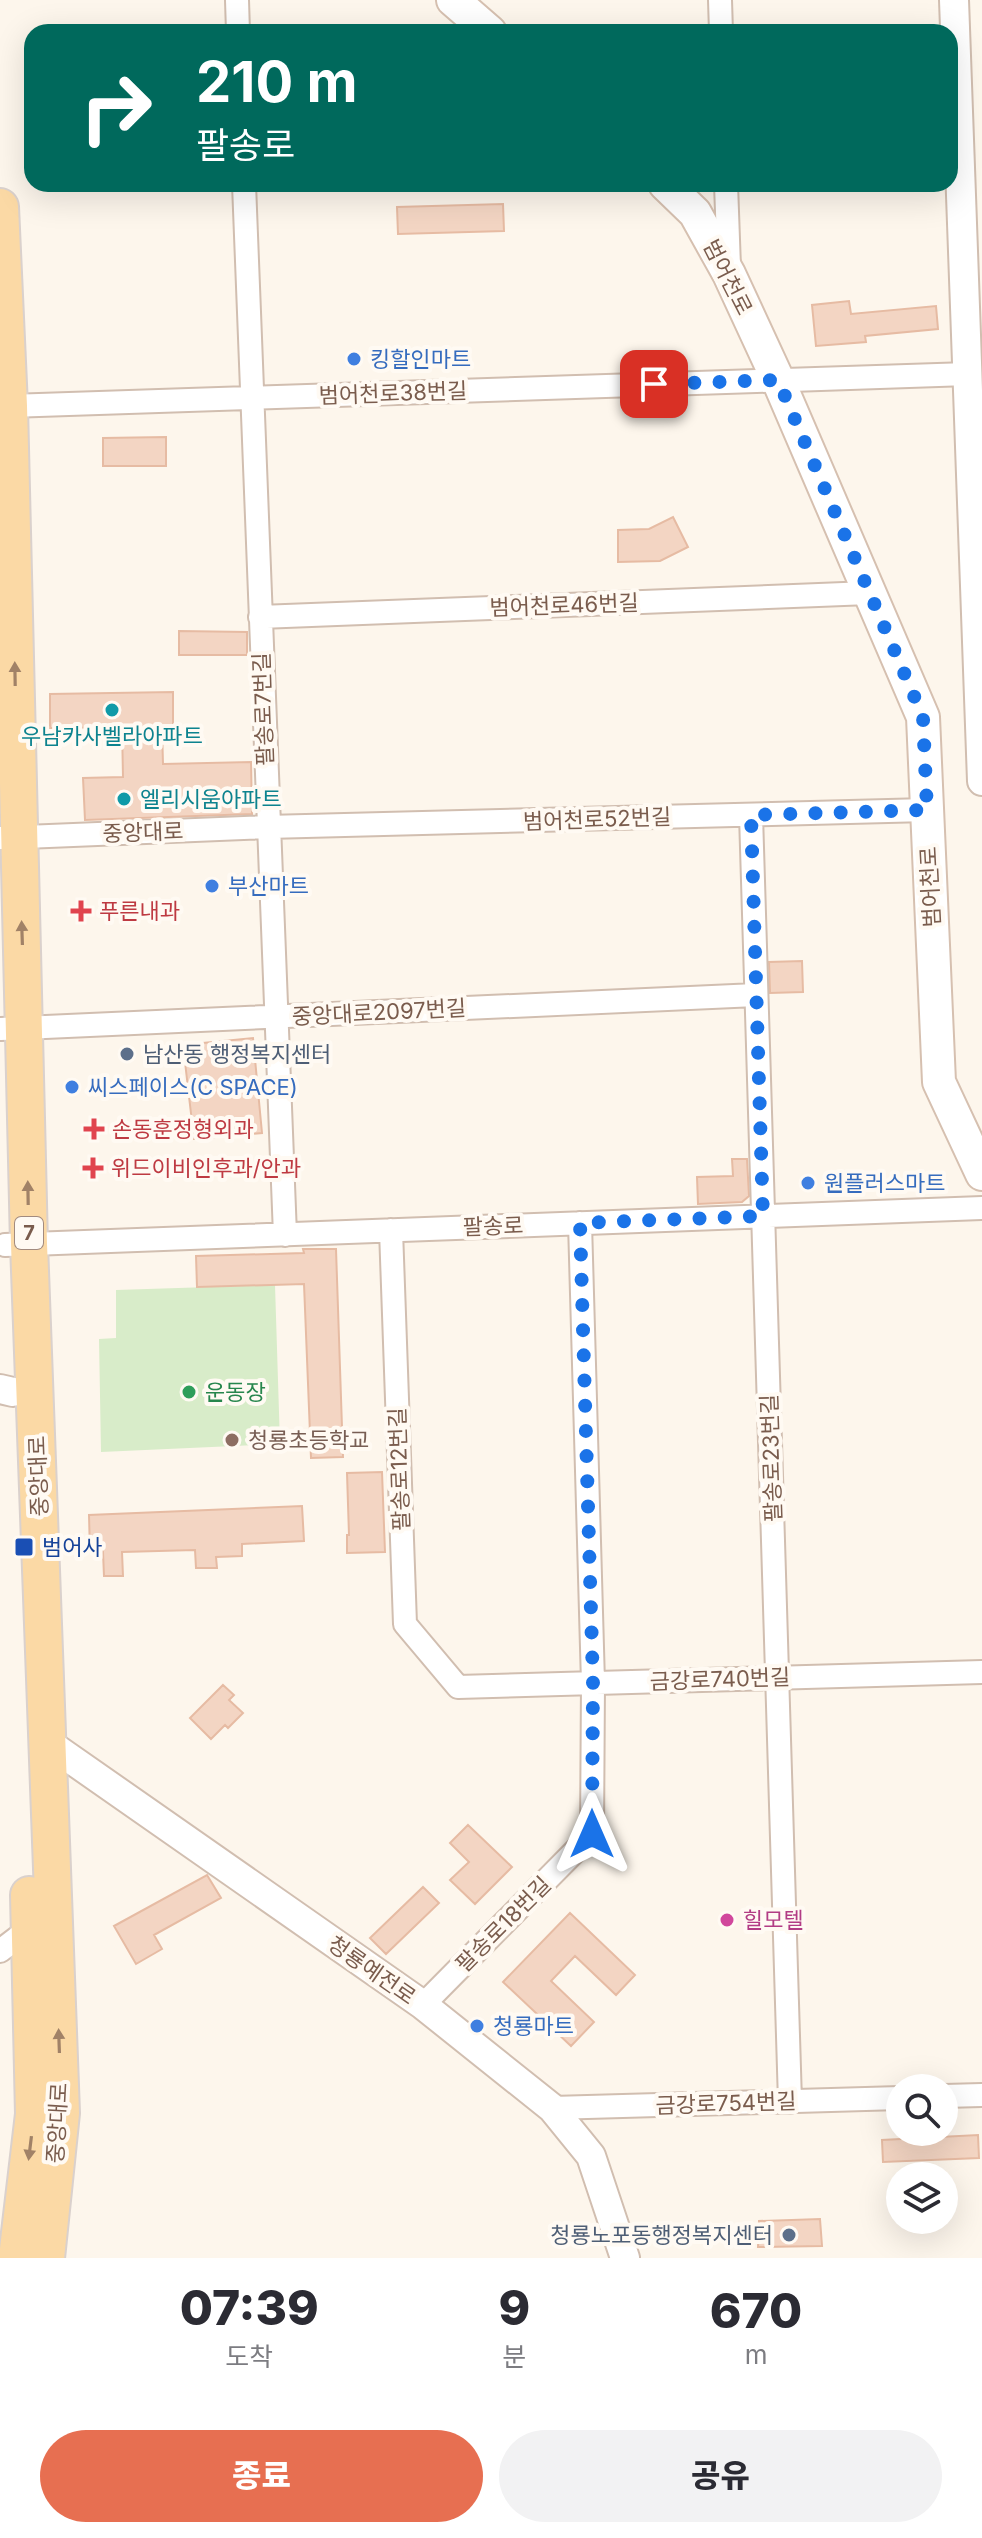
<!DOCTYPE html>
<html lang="ko">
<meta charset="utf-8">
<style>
body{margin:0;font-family:Inter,"Noto Sans KR",sans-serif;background:#f2f2f3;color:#2b2b33;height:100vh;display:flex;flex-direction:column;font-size:30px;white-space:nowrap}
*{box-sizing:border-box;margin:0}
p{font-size:26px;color:#7c7c81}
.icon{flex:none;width:44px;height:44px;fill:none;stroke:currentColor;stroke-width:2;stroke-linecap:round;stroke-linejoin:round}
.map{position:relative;height:2258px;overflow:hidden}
.details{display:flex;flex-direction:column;background:#fff;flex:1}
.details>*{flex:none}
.hud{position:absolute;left:24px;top:24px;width:934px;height:168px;border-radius:24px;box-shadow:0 8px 32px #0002;background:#00695c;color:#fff;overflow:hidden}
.controls{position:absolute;left:886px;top:2074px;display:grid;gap:16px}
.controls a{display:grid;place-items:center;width:72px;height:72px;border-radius:50%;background:#fff;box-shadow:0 8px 32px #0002;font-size:40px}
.pin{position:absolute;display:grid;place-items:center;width:68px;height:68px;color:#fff;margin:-34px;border-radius:16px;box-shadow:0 4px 12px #0006}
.me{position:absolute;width:88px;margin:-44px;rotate:0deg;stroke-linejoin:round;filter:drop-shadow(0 0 6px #0008)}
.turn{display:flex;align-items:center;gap:28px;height:168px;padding:0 40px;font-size:36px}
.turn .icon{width:104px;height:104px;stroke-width:2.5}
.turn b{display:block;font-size:56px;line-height:68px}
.eta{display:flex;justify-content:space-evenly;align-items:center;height:136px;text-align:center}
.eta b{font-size:48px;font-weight:800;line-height:56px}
.action{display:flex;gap:16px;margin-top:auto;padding:16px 40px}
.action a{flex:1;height:92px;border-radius:48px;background:#e76f51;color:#fff;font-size:32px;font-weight:800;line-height:92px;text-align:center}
.action a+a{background:#f2f2f3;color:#2b2b33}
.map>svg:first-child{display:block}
</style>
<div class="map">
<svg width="982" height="2258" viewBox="0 0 982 2258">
<rect width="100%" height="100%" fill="#fdf6ec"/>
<path fill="#d8ecc9" d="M 275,1285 L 280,1444 L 101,1452 L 99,1339 L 116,1338 L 116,1290 Z"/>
<path fill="#f3d5c3" stroke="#e6bba3" stroke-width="2" d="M 503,204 L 504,231 L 398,234 L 397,207 Z
M 849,301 L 851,314 L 936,306 L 938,329 L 865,336 L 866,342 L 816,346 L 812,305 Z
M 166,437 L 166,466 L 103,466 L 103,438 Z
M 673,517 L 688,547 L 660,561 L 618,562 L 618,530 L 649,529 Z
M 179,631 L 247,632 L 247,655 L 179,655 Z
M 173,692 L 173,727 L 162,727 L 163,764 L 251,762 L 252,814 L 85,820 L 83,778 L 123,777 L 122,727 L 50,728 L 50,694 Z
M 802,961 L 803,992 L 770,993 L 769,962 Z
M 253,1038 L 262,1133 L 194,1139 L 183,1045 Z
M 732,1159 L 747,1159 L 749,1196 L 742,1202 L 698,1204 L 697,1177 L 733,1176 Z
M 303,1249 L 336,1249 L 343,1457 L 311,1458 L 304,1284 L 197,1287 L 196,1256 L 304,1253 Z
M 382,1472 L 385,1552 L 347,1553 L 347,1535 L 349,1535 L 347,1473 Z
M 302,1506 L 304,1541 L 242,1544 L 242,1556 L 216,1557 L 217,1568 L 196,1568 L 195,1550 L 122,1552 L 123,1576 L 104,1576 L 103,1552 L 90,1553 L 89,1515 Z
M 223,1685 L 234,1695 L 229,1700 L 243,1713 L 228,1728 L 225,1725 L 211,1739 L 190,1718 Z
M 468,1825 L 512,1867 L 475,1904 L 450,1880 L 469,1862 L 450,1843 Z
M 207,1875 L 221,1898 L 154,1935 L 162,1949 L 136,1964 L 114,1926 Z
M 423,1887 L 439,1903 L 386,1954 L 370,1938 Z
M 570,1913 L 635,1975 L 616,1995 L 575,1956 L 551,1981 L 594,2022 L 571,2046 L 503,1982 Z
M 978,2135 L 979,2158 L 883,2162 L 882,2140 Z
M 820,2219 L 822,2246 L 758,2247 L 759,2221 Z"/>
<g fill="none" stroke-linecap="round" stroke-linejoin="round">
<defs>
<path id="minor" d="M 237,0 L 238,32
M 720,0 L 721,32
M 244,184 L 285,1235
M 726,184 L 729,267
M 9,406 L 968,374
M 260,617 L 869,593
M 751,815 L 790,2102
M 0,838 L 267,827 L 927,810
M 1,1029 L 756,995
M 391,1230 L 405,1624 L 458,1687 L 982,1672
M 5,1245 L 982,1208
M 0,1951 L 30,1928
M 423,2005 L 592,1834 L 593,1683 L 580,1223
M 944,2096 L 982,2095
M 552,2108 L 900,2098"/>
<path id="tertiary" d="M 954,0 L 982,781
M 0,1389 L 13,1392
M 48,1743 L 423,2005 L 552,2108 L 591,2156 L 625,2258"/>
<path id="secondary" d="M 453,0 L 490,32
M 665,184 L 695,213 L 729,274 L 778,380 L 923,717 L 939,1082 L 982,1174"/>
<path id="primary" d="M 0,207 L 9,406 L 29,1244 L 61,2113 L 46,2258
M 17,2258 L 34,2114 L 29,1895"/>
</defs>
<use href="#minor" stroke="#d1beb0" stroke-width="26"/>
<use href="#tertiary" stroke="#d1beb0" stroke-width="32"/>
<use href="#secondary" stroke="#d6c0b0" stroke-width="36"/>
<use href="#primary" stroke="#dad1cd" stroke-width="40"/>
<use href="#minor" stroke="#fff" stroke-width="22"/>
<use href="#tertiary" stroke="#fff" stroke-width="28"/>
<use href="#secondary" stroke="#fff" stroke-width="32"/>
<use href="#primary" stroke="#fbd9a5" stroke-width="36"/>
</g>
<defs><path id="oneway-solid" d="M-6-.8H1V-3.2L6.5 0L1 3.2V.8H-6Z" transform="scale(2)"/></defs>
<g fill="#a18267">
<use href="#oneway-solid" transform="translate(15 674) rotate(-91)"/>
<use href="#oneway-solid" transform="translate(22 933) rotate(-92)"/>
<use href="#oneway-solid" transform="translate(28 1193) rotate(-91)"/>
<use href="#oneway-solid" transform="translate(59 2041) rotate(-92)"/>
<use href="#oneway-solid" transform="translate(30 2148) rotate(97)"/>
</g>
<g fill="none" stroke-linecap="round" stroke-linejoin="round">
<path stroke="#1a73e8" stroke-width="14" stroke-dasharray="0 25.2" d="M 592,1834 L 593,1683 L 580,1223 L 763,1216 L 751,815 L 927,810 L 923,717 L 778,380 L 654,384"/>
</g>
<g fill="#3f7fe0" stroke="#fffaf3" stroke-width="3">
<circle cx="354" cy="359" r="8"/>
<circle cx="212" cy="886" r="8"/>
<circle cx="72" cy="1087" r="8"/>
<circle cx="808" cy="1183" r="8"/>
<circle cx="477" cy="2026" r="8"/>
</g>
<g fill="#0f9aa8" stroke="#fffaf3" stroke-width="3">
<circle cx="112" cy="710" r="8"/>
<circle cx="124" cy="799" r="8"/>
</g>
<g fill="#e0444e" stroke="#fffaf3" stroke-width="3">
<path d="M77 899h8v8h8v8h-8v8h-8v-8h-8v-8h8z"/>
<path d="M90 1117h8v8h8v8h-8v8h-8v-8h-8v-8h8z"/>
<path d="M89 1156h8v8h8v8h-8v8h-8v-8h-8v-8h8z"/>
</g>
<g fill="#5c6f8a" stroke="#fffaf3" stroke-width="3">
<circle cx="127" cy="1054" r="8"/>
<circle cx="789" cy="2235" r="8"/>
</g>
<circle fill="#2e9e5b" stroke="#fffaf3" stroke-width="3" cx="189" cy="1392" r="8"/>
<circle fill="#8d6e63" stroke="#fffaf3" stroke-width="3" cx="232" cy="1440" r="8"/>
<rect fill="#1a4fb4" stroke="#fffaf3" stroke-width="3" x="14" y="1537" width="20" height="20" rx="4"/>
<circle fill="#d1479c" stroke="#fffaf3" stroke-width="3" cx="727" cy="1920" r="8"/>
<g text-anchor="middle" stroke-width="8" stroke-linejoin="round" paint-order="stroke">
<rect fill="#fffaf3" stroke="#a28b7f" stroke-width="2" x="15" y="1217" width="28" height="32" rx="6"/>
<g font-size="20" font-weight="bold" fill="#7a5c4d">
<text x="29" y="1240">7</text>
</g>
<g font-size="22" fill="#7a5c4d" stroke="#fffaf3">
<text transform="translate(728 277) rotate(63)" y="8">범어천로</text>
<text transform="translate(393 393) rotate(-2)" y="8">범어천로38번길</text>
<text transform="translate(564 605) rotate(-2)" y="8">범어천로46번길</text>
<text transform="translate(263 709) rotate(-92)" y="8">팔송로7번길</text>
<text transform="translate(597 819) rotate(-2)" y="8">범어천로52번길</text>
<text transform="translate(143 832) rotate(-2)" y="8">중앙대로</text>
<text transform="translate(930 887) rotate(-93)" y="8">범어천로</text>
<text transform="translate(379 1012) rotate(-3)" y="8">중앙대로2097번길</text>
<text transform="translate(493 1226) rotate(-2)" y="8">팔송로</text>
<text transform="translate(771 1458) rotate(-92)" y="8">팔송로23번길</text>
<text transform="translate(399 1469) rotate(-92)" y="8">팔송로12번길</text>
<text transform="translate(38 1476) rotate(-92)" y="8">중앙대로</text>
<text transform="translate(720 1679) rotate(-2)" y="8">금강로740번길</text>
<text transform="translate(503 1924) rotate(-45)" y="8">팔송로18번길</text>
<text transform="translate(372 1970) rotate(35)" y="8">청룡예전로</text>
<text transform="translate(726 2103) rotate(-2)" y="8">금강로754번길</text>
<text transform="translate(57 2123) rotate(-87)" y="8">중앙대로</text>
</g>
<g font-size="22" fill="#366cbe" stroke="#fffaf3" text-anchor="start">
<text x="370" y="367">킹할인마트</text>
<text x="228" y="894">부산마트</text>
<text x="88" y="1095">씨스페이스(C SPACE)</text>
<text x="824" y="1191">원플러스마트</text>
<text x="493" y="2034">청룡마트</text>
</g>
<g font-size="22" fill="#0d838f" stroke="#fffaf3">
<text x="112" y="744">우남카사벨라아파트</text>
<text x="140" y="807" text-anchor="start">엘리시움아파트</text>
</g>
<g font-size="22" fill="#be3a42" stroke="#fffaf3" text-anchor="start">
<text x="99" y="919">푸른내과</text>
<text x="112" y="1137">손동훈정형외과</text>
<text x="111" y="1176">위드이비인후과/안과</text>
</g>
<g font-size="22" fill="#4e5e75" stroke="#fffaf3" text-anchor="start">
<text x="143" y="1062">남산동 행정복지센터</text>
<text x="773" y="2243" text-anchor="end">청룡노포동행정복지센터</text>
</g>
<g font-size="22" fill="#27864d" stroke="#fffaf3" text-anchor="start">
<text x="205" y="1400">운동장</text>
</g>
<g font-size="22" fill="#785e54" stroke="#fffaf3" text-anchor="start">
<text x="248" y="1448">청룡초등학교</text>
</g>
<g font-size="22" fill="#164399" stroke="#fffaf3" text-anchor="start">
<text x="42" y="1555">범어사</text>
</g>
<g font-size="22" fill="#b23c85" stroke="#fffaf3" text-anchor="start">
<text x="743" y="1928">힐모텔</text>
</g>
</g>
</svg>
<div class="controls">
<a><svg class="icon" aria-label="search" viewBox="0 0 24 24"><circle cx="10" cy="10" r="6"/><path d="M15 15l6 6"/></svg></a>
<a><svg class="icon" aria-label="layers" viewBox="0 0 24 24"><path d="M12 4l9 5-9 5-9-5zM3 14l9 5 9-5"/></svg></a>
</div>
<div class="pin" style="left:654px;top:384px;background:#d93025"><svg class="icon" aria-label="arrive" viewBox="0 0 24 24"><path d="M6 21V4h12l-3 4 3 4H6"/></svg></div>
<svg class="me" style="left:592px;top:1834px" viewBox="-20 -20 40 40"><path d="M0-17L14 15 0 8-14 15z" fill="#1a73e8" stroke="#fff" stroke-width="4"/></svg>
<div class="hud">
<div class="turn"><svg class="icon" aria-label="right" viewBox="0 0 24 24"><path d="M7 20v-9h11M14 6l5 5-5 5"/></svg><div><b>210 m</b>팔송로</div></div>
</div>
</div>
<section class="details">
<div class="eta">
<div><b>07:39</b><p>도착</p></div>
<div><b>9</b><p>분</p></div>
<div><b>670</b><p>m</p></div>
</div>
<div class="action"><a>종료</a><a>공유</a></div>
</section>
